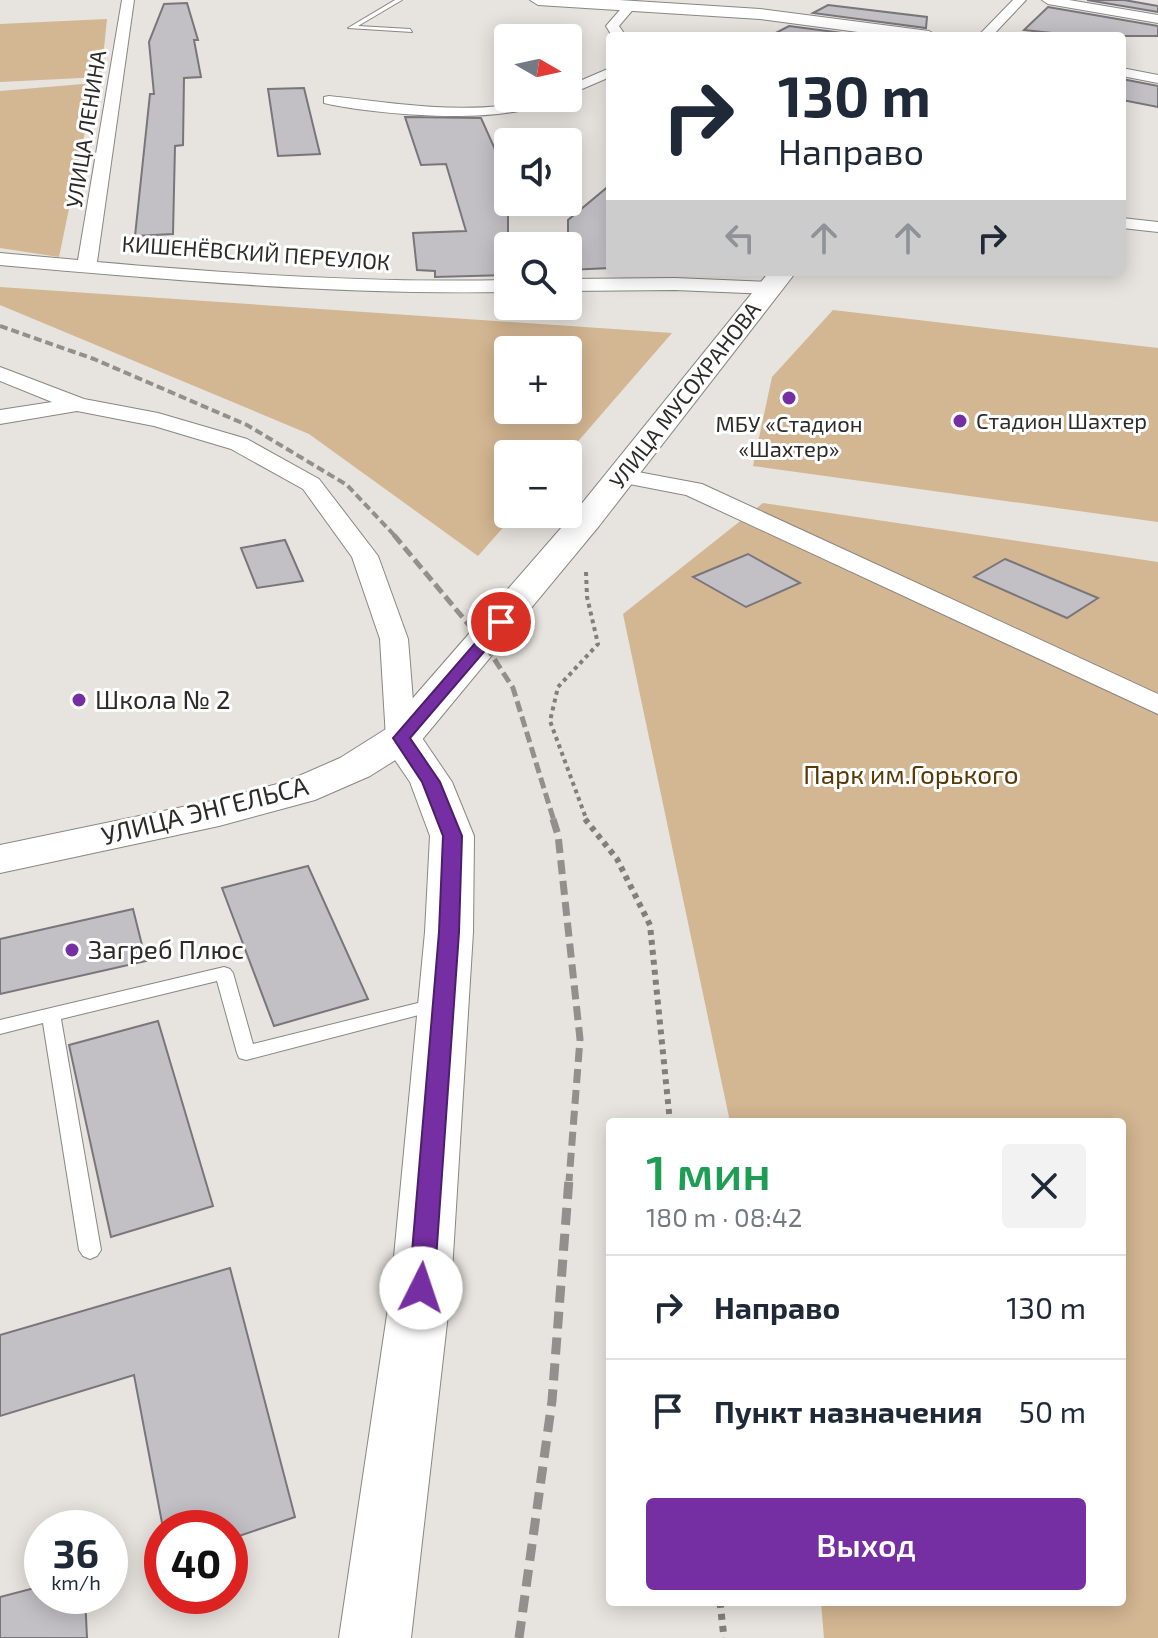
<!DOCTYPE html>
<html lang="ru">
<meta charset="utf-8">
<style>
body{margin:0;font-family:"Exo 2",sans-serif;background:#f2f2f3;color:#1f2937;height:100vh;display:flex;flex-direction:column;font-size:30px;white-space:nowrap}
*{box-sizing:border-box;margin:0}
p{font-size:26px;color:#747a83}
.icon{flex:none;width:44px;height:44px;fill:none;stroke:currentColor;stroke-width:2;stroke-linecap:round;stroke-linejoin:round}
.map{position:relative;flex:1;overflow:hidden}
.sheet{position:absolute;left:606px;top:1118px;width:520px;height:488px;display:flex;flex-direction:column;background:#fff;border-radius:8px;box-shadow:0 4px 20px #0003}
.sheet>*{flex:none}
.hud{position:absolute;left:606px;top:32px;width:520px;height:244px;border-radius:8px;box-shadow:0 4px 20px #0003;background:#fff;color:#1f2937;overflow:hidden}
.needle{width:52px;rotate:99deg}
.buttons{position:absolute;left:494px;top:24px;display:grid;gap:16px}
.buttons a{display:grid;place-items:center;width:88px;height:88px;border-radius:8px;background:#fff;box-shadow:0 4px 20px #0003;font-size:40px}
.speed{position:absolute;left:24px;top:1510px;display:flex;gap:16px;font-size:40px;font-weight:700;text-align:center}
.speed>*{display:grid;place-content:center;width:104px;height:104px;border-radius:50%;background:#fff;box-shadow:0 4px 20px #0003;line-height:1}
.speed small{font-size:20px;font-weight:400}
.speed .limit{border:12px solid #d22;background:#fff;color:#111}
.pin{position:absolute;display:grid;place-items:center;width:68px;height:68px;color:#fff;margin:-34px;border:4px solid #fff;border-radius:50%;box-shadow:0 2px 8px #0007}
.me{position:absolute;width:88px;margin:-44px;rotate:4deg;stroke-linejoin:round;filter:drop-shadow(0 0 6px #0008)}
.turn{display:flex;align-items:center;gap:28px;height:168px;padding:0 40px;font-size:36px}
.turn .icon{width:104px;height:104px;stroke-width:2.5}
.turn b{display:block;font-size:56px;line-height:68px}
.lanes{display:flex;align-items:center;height:76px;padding:0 40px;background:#0003;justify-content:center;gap:40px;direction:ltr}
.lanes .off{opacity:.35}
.round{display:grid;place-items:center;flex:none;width:84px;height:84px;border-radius:8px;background:#f2f2f3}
.head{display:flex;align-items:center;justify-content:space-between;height:136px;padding:0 40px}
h1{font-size:48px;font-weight:600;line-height:60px;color:#1e9e55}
.cta{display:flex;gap:16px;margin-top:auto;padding:16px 40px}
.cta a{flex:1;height:92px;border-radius:8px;background:#752fa2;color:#fff;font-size:32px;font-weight:600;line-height:92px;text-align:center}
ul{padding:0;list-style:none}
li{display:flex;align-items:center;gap:24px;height:104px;padding:0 40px;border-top:2px solid #e0e1e3}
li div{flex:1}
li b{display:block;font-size:30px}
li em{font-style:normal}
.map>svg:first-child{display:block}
</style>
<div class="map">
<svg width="1158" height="1638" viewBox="0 0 1158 1638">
<rect width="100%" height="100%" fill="#e7e3de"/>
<path fill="#d3b692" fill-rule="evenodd" d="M 107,19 L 101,77 L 0,82 L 0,24 Z
M 95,83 L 59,257 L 0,248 L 0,91 Z
M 0,287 L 672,333 L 567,454 L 508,454 L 508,514 L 515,514 L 478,556 L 309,434 L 0,305 ZM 568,350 L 568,410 L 508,410 L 508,350 Z
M 833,310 L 1158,348 L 1158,522 L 753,466 L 772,377 Z
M 763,503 L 1158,562 L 1158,1638 L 824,1638 L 821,1602 L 1122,1602 L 1122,1122 L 730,1122 L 623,614 Z"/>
<path fill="#c2c0c5" stroke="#78767b" stroke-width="2" d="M 1087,0 L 1124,0 L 1158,6 L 1158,12 Z
M 187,3 L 198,40 L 194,40 L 201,77 L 184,78 L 183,145 L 175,146 L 173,234 L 135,236 L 150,94 L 154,94 L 149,42 L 164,4 Z
M 828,5 L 927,17 L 926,28 L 813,13 Z
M 1048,7 L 1158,26 L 1158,36 L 1080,36 L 1024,30 Z
M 789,26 L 865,36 L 770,36 Z
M 1122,79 L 1158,86 L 1158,107 L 1122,100 Z
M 304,88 L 320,154 L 278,156 L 268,89 Z
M 405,117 L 481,118 L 498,156 L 508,155 L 508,275 L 435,277 L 435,271 L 417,270 L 413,233 L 466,231 L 446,164 L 421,165 Z
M 610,185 L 610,268 L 568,270 L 568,220 Z
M 285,540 L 303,581 L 257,588 L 241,548 Z
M 748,554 L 800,583 L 746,607 L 693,577 Z
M 1005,559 L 1098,598 L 1067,618 L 974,577 Z
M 308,866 L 368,999 L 274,1026 L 222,888 Z
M 133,909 L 146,961 L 0,994 L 0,939 Z
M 158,1021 L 213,1206 L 111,1237 L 69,1045 Z
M 230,1268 L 295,1517 L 230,1539 L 230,1528 L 163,1528 L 134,1375 L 0,1416 L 0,1335 Z
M 42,1586 L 42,1596 L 85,1596 L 87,1638 L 0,1638 L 0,1597 Z"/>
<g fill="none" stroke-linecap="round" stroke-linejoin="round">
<defs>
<path id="lane" d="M 395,0 L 402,0 L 358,26 L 410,29 L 412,32 L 348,28 Z
M 224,967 L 230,969 L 233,973 L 253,1044 L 438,998 L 444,999 L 447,1004 L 444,1009 L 438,1010 L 246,1060 L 239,1058 L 237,1053 L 217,981 L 61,1019 L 101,1250 L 97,1256 L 90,1259 L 83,1256 L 79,1250 L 43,1023 L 0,1034 L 0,1020 Z"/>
<path id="street" d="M 122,0 L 134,0 L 97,262 C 234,274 370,283 508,280 L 508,292 C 338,295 170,280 0,265 L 0,253 L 78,260 Z
M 1013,0 L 1026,0 L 992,36 L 978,36 Z
M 1042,0 L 1069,0 L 1158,15 L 1158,23 L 1048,4 Z
M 626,3 L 636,6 L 619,26 L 626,36 L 612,36 L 606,26 Z
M 610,68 L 610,77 L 568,95 L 568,86 Z
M 1122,68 L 1158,75 L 1158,83 L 1122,76 Z
M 329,96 C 385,102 444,112 501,106 C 518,104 531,98 549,98 C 515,128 369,114 324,103 L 324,97 Z
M 1122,218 L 1158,222 L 1158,232 L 1122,228 Z
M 675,278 L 770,282 L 780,288 L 770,294 L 675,290 L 568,291 L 568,279 Z
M 0,367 L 84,399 L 158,413 L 247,439 L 319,479 L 378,556 L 408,639 L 416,738 L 412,744 L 401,747 L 390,744 L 386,738 L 380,639 L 352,557 L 303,489 L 231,449 L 154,426 L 77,411 L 0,424 L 0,410 L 52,402 L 0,381 Z
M 622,469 L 702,484 L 1158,694 L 1158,714 L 686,495 L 614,481 L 610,476 L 614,471 Z"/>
<path id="secondary" d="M 401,726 L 416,729 L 452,782 L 474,836 L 473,932 L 451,1288 L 411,1638 L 339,1638 L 391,1288 L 425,932 L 430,836 L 410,782 L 380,738 L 386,729 Z"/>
<path id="primary" d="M 530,0 L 619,0 L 760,9 L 929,31 L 938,36 L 888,36 L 760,19 L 538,5 Z
M 769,272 L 796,272 L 599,526 L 416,747 L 370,776 L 315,800 L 219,826 L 0,873 L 0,845 L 216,800 L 285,782 L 340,758 L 386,729 L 575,512 Z"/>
</defs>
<use href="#lane" stroke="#8a8682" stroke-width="2"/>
<use href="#street" stroke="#8a8682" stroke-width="2"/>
<use href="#secondary" stroke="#8a8682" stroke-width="2"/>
<use href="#primary" stroke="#8a8682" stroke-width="2"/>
<path stroke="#817e7b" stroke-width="4" stroke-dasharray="4 4" stroke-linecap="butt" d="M 586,572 L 587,597 L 598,644 L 558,687 L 550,721 L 587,821"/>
<path stroke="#817e7b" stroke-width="6" stroke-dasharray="5 5" stroke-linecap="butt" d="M 585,819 L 617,859 L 650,925 L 670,1122"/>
<path stroke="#817e7b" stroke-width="7" stroke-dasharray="6 6" stroke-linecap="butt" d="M 720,1602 L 724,1638"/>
<use href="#lane" fill="#fff" fill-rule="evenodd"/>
<use href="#street" fill="#fff" fill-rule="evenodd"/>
<use href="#secondary" fill="#fff" fill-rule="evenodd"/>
<use href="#primary" fill="#fff" fill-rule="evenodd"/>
<path stroke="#928f8c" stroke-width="4" stroke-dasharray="8 4" stroke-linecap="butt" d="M 0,326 L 94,359 L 247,425 L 347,485 L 396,537"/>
<path stroke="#928f8c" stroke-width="5" stroke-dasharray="11 5" stroke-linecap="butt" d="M 394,535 L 484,643 L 513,688 L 554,821"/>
<path stroke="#928f8c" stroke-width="7" stroke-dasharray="14 7" stroke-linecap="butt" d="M 553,819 L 558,835 L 580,1039 L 569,1181"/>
<path stroke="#928f8c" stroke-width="9" stroke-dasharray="17 9" stroke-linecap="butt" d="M 519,1638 L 552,1401 L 569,1179"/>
</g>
<path fill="#752fa2" stroke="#4c1f69" stroke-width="2" d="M 501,617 L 509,622 L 507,625 L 410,738 L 440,782 L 462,836 L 459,932 L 434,1288 L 430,1296 L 421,1299 L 413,1296 L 409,1288 L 439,932 L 443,836 L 422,782 L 393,738 L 496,619 Z"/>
<g fill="#752fa2" stroke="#fff" stroke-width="3">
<circle cx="789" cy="398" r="8"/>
<circle cx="960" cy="421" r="8"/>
<circle cx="79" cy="700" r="8"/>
<circle cx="72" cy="950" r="8"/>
</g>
<g text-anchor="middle" stroke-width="6" stroke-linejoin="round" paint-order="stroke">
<g font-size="22" fill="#2c2b29" stroke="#fff">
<text transform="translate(86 129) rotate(-81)" y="8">УЛИЦА ЛЕНИНА</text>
<text transform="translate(256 253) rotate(4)" y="8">КИШЕНЁВСКИЙ ПЕРЕУЛОК</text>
<text transform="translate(685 395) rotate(-52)" y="8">УЛИЦА МУСОХРАНОВА</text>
</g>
<g font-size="22" fill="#2c2b29" stroke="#fff" text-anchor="start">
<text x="976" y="429">Стадион Шахтер</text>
<text x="789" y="432" text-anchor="middle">МБУ «Стадион<tspan x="789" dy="25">«Шахтер»</tspan></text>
</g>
<g font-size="26" fill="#2c2b29" stroke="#fff" text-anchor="start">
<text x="95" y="709">Школа № 2</text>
<text x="88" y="959">Загреб Плюс</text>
</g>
<g font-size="26" fill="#583905" stroke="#fff">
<text x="911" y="784">Парк им.Горького</text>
</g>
<g font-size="26" fill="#2c2b29" stroke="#fff">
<text transform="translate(205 811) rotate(-14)" y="9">УЛИЦА ЭНГЕЛЬСА</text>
</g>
</g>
</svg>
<div class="buttons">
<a><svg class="needle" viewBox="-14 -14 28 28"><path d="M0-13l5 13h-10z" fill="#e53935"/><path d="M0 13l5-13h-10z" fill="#747a83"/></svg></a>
<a><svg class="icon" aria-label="sound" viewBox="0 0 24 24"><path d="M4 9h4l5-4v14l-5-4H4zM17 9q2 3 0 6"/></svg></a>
<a><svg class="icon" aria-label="search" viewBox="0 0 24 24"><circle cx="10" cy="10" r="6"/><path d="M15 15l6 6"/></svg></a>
<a>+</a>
<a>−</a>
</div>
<div class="speed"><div>36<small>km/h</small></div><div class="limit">40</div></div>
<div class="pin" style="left:501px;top:622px;background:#d93025"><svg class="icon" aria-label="arrive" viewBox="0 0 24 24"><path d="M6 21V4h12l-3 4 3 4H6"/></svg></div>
<svg class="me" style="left:421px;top:1288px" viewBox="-20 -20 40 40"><circle r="19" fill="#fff"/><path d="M0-13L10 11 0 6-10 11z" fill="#752fa2"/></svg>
<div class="hud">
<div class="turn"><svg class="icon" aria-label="right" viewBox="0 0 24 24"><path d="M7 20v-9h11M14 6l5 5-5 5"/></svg><div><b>130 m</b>Направо</div></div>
<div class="lanes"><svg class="icon off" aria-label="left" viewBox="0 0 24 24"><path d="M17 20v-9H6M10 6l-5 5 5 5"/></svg><svg class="icon off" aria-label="ahead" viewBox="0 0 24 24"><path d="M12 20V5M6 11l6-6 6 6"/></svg><svg class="icon off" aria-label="ahead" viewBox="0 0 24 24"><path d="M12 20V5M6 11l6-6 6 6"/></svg><svg class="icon" aria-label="right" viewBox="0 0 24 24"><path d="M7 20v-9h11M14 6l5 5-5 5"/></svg></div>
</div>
<section class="sheet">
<div class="head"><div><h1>1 мин</h1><p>180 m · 08:42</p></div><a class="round"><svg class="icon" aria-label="close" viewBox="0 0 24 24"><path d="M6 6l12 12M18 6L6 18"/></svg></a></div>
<ul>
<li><svg class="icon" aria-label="right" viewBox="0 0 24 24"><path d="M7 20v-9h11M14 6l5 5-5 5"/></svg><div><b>Направо</b></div><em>130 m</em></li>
<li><svg class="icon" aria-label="arrive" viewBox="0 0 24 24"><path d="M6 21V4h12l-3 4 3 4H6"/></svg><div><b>Пункт назначения</b></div><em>50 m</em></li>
</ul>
<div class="cta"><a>Выход</a></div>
</section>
</div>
